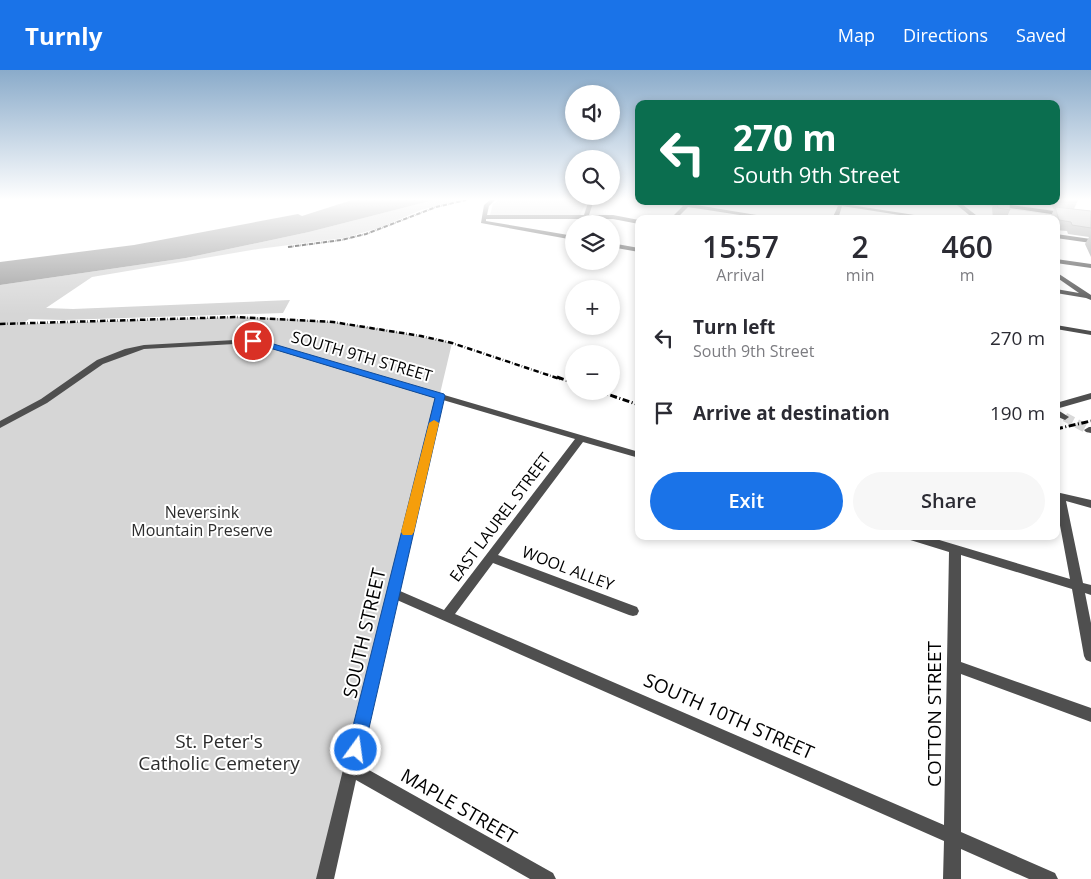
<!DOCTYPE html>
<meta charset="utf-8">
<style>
body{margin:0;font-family:"Open Sans",sans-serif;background:#f7f7f7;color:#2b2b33;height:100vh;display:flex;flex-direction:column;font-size:19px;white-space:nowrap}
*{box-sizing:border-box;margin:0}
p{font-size:16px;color:#7c7c81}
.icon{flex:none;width:28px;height:28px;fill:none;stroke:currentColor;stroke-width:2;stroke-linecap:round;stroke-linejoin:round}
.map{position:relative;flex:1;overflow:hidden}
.sheet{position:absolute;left:635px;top:145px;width:425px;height:325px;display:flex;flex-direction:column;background:#fff;border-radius:10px;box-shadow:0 2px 8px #0003}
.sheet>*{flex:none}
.hud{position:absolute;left:635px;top:30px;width:425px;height:105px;border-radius:10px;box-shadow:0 2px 8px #0003;background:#0b6e4f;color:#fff;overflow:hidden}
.tools{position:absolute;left:565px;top:15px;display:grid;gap:10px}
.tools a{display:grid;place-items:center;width:55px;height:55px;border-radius:50%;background:#fff;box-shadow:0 2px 8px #0003;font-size:25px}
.pin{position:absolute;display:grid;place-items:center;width:42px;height:42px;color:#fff;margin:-21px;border:2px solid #fff;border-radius:50%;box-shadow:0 1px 5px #0007}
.me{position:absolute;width:55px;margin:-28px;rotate:14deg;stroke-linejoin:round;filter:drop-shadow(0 0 4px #0008)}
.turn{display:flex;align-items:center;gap:18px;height:105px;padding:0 15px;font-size:22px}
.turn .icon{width:65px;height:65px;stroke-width:2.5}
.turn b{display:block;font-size:35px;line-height:42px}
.eta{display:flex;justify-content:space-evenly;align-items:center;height:85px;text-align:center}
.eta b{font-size:30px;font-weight:600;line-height:35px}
.cta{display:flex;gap:10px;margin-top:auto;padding:10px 15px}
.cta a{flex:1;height:58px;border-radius:30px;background:#1a73e8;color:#fff;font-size:20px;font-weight:600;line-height:58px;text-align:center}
.cta a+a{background:#f7f7f7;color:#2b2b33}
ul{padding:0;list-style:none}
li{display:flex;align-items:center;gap:15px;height:75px;padding:0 15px}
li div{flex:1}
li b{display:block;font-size:19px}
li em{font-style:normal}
header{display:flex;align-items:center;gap:30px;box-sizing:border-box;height:70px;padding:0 25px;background:#1a73e8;color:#fff}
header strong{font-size:24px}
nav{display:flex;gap:28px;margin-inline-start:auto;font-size:18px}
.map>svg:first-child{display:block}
</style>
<header>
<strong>Turnly</strong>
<nav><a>Map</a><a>Directions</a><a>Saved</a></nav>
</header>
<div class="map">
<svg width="1091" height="809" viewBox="0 0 1091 809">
<rect width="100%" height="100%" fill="#fff"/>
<path fill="#d6d6d6" d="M 434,130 L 460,130 L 421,140 L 379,158 L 344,168 L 258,179 L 92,207 L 46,238 L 73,239 L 290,230 L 283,243 L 63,250 L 29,249 L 22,254 L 235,247 L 272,248 L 333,252 L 382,259 L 452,273 L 325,809 L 0,809 L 0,215 L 186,188 L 309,162 Z
M 500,130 L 587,130 L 580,146 L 490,145 L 493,134 Z"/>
<path fill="#9d9d9d" d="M 352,130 L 434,130 L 309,162 L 186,188 L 0,215 L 0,192 L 134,175 L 298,144 L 302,146 Z"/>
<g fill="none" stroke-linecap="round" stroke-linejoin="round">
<path stroke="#d9d9d9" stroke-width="9" stroke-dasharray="9 4.5" stroke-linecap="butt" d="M 1065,347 L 1089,360"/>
<defs>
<path id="major" d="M 963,131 L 982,131 L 1091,146 L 1091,150 Z"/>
</defs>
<use href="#major" stroke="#dbdbdb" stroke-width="2"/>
<path fill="#4f4f4f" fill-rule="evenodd" d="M 490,130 L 495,130 L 489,136 L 487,145 L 584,145 L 589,130 L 594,130 L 589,145 L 613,145 L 639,150 L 639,154 L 613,149 L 588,149 L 586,154 L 581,153 L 583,149 L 486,149 L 486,151 L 574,166 L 574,170 L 481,153 L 484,135 Z
M 660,131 L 685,133 L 691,131 L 690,134 L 781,149 L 766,149 L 688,137 L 676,149 L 670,149 L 683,136 Z
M 814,131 L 839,133 L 839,131 L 844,131 L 844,134 L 940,149 L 925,149 L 842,136 L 838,149 L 832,149 L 838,136 Z
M 952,131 L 958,131 L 981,149 L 974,149 Z
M 1056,164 L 1091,169 L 1091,173 L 1056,168 Z
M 611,173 L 639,178 L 639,182 L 611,177 Z
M 1056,189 L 1091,194 L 1091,198 L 1056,193 Z
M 1056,202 L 1091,225 L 1091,230 L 1086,228 L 1056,223 L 1056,219 L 1079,223 L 1056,207 Z
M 1056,255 L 1091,261 L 1091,265 L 1056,259 Z
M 253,269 L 639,382 L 639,388 L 583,372 L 498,485 L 637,537 L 639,541 L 637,545 L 633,546 L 629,545 L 493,493 L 455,544 L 944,755 L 949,482 L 907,469 L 906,466 L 926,466 L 1070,509 L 1056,434 L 1056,422 L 1091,430 L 1091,438 L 1066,431 L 1083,513 L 1091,515 L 1091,525 L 1085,523 L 1091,553 L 1091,592 L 1086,590 L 1084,586 L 1072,519 L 961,485 L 961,592 L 1091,638 L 1091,652 L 961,604 L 961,762 L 1055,803 L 1058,809 L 1029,809 L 961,779 L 961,809 L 943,809 L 944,771 L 397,530 L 360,695 L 553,803 L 556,809 L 530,809 L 356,710 L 334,809 L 316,809 L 435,328 L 253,273 L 144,279 L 103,294 L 47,333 L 0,358 L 0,351 L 41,329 L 97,290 L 125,279 L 144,275 ZM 443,330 L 575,369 L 444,540 L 400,521 Z
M 1091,323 L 1091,329 L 1056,339 L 1056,333 Z
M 1056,339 L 1069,347 L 1065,350 L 1056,346 Z
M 1089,357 L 1091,357 L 1091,363 L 1086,362 L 1084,360 Z"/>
<use href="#major" fill="#000" fill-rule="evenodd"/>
<path stroke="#000" stroke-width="2" stroke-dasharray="4.5 1 0.5 1" stroke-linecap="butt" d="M 288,177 L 341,170 L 366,164 L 436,137 L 466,130"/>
<path stroke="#000" stroke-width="2.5" stroke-dasharray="5.5 2 0.5 2" stroke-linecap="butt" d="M 0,254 L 235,247 L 333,252 L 421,266 L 452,273 L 560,309"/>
<path stroke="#000" stroke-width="3" stroke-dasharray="7 2.5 1 2.5" stroke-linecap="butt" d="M 557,307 L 574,313
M 598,321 L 639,335
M 1056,359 L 1091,351"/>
</g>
<path fill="#a4a4a4" d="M 1056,130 L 1078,130 L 1074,139 L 1091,141 L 1091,187 L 1085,174 L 1089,167 L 1068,164 L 1067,161 L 1056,160 L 1056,149 L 1052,149 L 1051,146 L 1054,139 L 1053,139 L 1051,131 L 1056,131 Z
M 995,131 L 1009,131 L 1010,140 L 1006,149 L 993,149 L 992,138 Z"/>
<path fill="#bfbfbf" stroke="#868686" d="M 997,131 L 1009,131 L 1010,140 L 998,138 Z
M 1055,137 L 1091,141 L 1091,158 L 1072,155 L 1071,152 L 1059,150 Z"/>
<linearGradient id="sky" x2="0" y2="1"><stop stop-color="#8aabca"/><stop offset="0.53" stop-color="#fff"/><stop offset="1" stop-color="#fff" stop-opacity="0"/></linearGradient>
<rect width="1091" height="244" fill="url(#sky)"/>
<path fill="#1a73e8" stroke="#114b97" d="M 253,268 L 444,324 L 445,326 L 364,680 L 362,686 L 356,689 L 350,686 L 347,680 L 435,328 L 250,272 L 249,271 Z"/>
<path fill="#f59e0b" d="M 434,350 L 439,353 L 414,462 L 412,465 L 403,465 L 401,462 L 429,353 Z"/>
<g text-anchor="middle" stroke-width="4" stroke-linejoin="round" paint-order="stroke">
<g font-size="16" fill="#000" stroke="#fff">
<text transform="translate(362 286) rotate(16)" y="6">SOUTH 9TH STREET</text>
<text transform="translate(500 447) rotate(-53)" y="6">EAST LAUREL STREET</text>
<text transform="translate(568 498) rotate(21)" y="6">WOOL ALLEY</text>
</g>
<g font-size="16" fill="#2d2d2d" stroke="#fff">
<text x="202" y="448">Neversink<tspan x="202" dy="18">Mountain Preserve</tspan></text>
</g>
<g font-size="19" fill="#000" stroke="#fff">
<text transform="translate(364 563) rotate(-77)" y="7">SOUTH STREET</text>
<text transform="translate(934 644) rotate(-90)" y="7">COTTON STREET</text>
<text transform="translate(729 646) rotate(24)" y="7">SOUTH 10TH STREET</text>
<text transform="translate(459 736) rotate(30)" y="7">MAPLE STREET</text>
</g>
<g font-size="19" fill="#2d2d2d" stroke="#fff">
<text x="219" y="678">St. Peter's<tspan x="219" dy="22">Catholic Cemetery</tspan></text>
</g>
</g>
</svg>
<div class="tools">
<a><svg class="icon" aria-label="sound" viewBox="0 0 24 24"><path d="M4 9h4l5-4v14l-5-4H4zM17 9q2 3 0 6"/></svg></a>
<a><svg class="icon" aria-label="search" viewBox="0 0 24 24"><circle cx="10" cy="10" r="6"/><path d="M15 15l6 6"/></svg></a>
<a><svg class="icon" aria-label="layers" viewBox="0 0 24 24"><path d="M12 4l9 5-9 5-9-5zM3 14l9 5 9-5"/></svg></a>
<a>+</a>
<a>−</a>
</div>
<div class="pin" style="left:253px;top:271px;background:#d93025"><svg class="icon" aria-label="arrive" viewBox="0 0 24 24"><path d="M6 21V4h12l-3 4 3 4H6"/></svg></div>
<svg class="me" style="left:356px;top:680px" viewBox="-20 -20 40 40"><circle r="17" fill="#1a73e8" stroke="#fff" stroke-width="3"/><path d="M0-11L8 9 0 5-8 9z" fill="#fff"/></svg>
<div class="hud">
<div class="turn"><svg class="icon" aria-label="left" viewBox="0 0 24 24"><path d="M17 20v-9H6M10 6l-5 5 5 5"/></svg><div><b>270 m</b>South 9th Street</div></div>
</div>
<section class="sheet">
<div class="eta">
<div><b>15:57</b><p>Arrival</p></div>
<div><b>2</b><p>min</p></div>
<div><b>460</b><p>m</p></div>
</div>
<ul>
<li><svg class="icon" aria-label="left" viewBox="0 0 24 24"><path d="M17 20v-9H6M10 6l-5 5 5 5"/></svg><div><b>Turn left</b><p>South 9th Street</p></div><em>270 m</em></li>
<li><svg class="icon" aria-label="arrive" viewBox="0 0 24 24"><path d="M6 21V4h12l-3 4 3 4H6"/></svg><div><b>Arrive at destination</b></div><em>190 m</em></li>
</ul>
<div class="cta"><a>Exit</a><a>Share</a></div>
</section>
</div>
